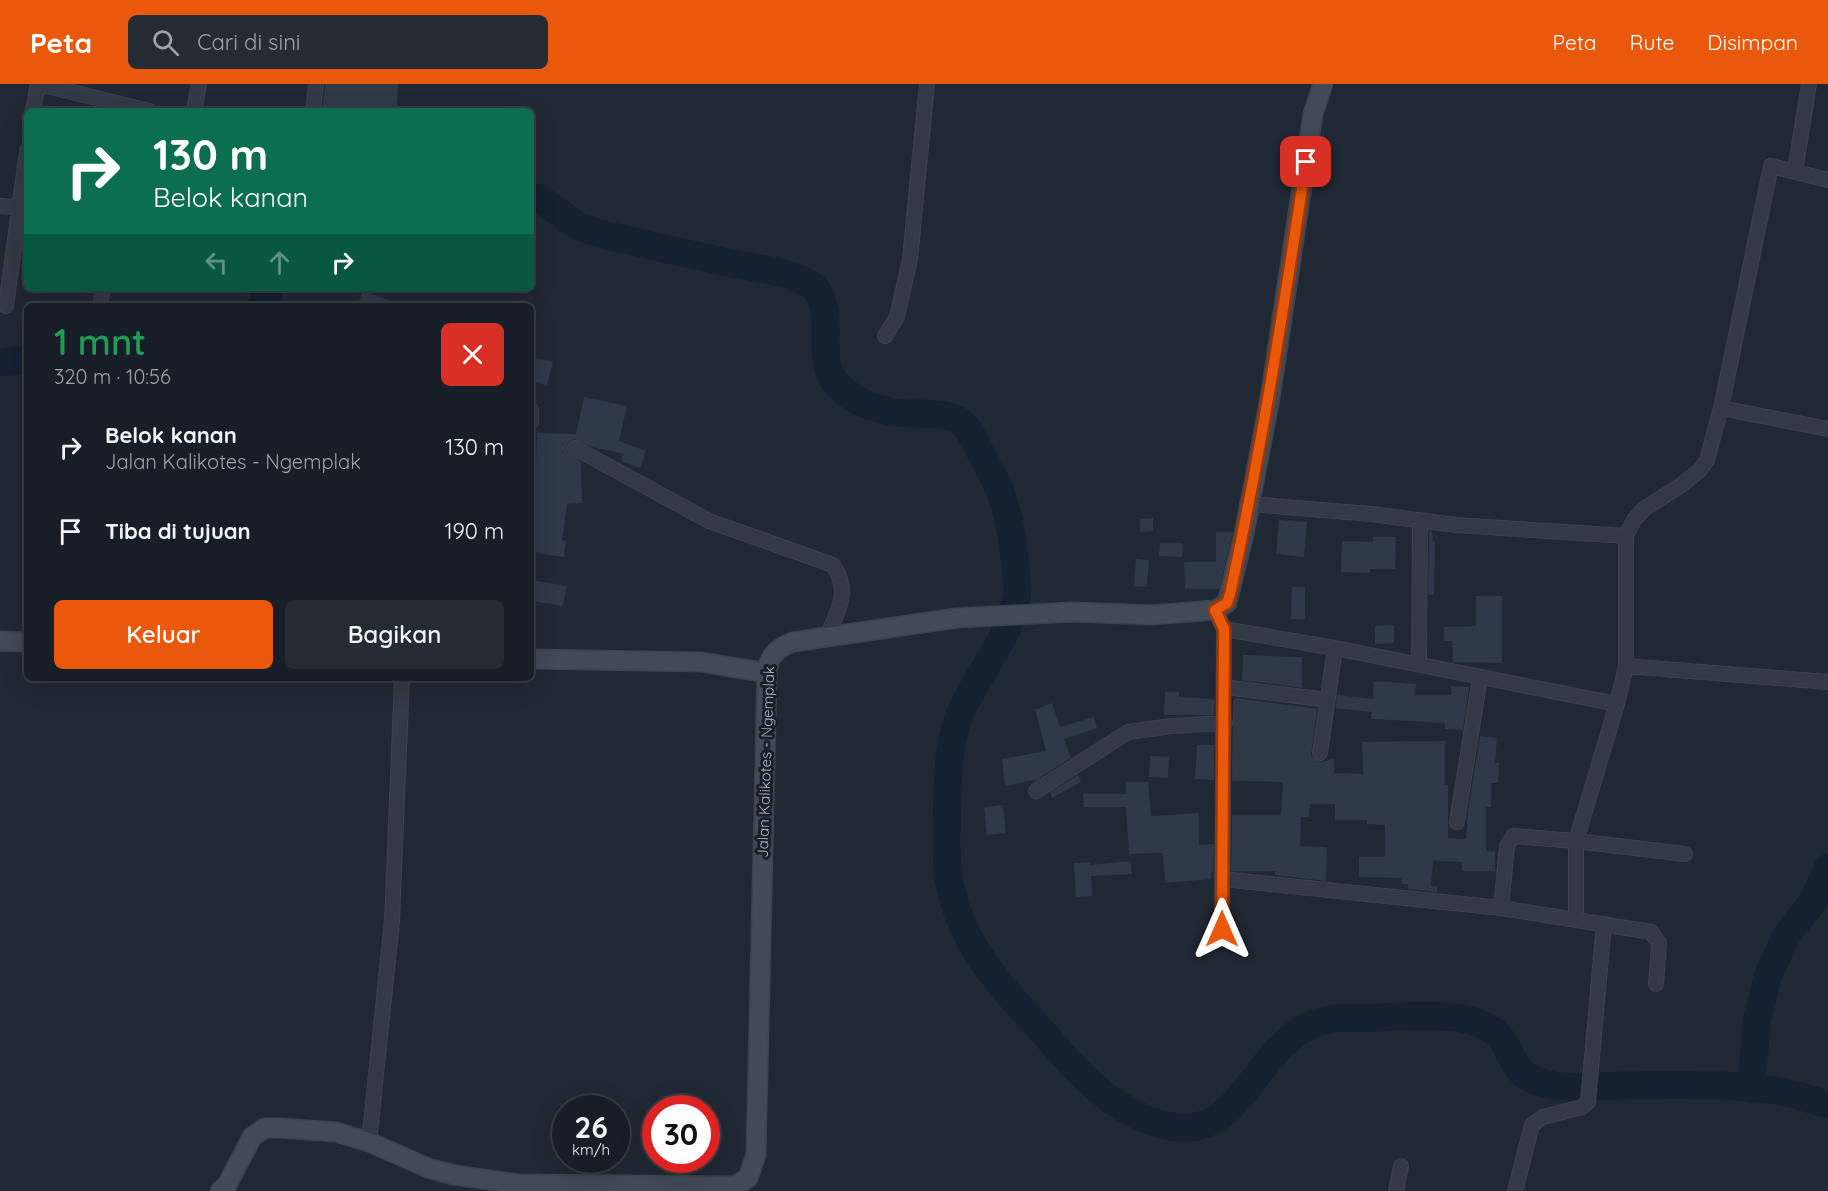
<!DOCTYPE html>
<html lang="id">
<meta charset="utf-8">
<style>
body{margin:0;font-family:Quicksand,sans-serif;background:#252b33;color:#f1f3f6;height:100vh;display:flex;flex-direction:column;font-size:22px;white-space:nowrap}
*{box-sizing:border-box;margin:0}
p{font-size:20px;color:#9fa2a7}
.icon{flex:none;width:33px;height:33px;fill:none;stroke:currentColor;stroke-width:2;stroke-linecap:round;stroke-linejoin:round}
.map{position:relative;flex:1;overflow:hidden}
.panel{position:absolute;left:24px;top:219px;width:510px;height:378px;display:flex;flex-direction:column;background:#181e27;border-radius:9px;box-shadow:0 6px 24px #0002,0 0 0 2px #363c44}
.panel>*{flex:none}
.banner{position:absolute;left:24px;top:24px;width:510px;height:183px;border-radius:9px;box-shadow:0 6px 24px #0002,0 0 0 2px #363c44;background:#0b6e4f;color:#fff;overflow:hidden}
.speed{position:absolute;left:552px;top:1011px;display:flex;gap:12px;font-size:30px;font-weight:700;text-align:center}
.speed>*{display:grid;place-content:center;width:78px;height:78px;border-radius:50%;background:#181e27;box-shadow:0 6px 24px #0002,0 0 0 2px #363c44;line-height:1}
.speed small{font-size:15px;font-weight:400}
.speed .limit{border:9px solid #d22;background:#fff;color:#111}
.pin{position:absolute;display:grid;place-items:center;width:51px;height:51px;color:#fff;margin:-26px;border-radius:12px;box-shadow:0 3px 9px #0006}
.me{position:absolute;width:66px;margin:-33px;rotate:0deg;stroke-linejoin:round;filter:drop-shadow(0 0 4px #0008)}
.turn{display:flex;align-items:center;gap:21px;height:126px;padding:0 30px;font-size:27px}
.turn .icon{width:78px;height:78px;stroke-width:2.5}
.turn b{display:block;font-size:42px;line-height:51px}
.lanes{display:flex;align-items:center;height:57px;padding:0 30px;background:#0003;justify-content:center;gap:30px;direction:ltr}
.lanes .off{opacity:.35}
.round{display:grid;place-items:center;flex:none;width:63px;height:63px;border-radius:9px;background:#252b33}
.summary{display:flex;align-items:center;justify-content:space-between;height:102px;padding:0 30px}
h1{font-size:36px;font-weight:600;line-height:45px;color:#1e9e55}
.button{display:flex;gap:12px;margin-top:auto;padding:12px 30px}
.button a{flex:1;height:69px;border-radius:9px;background:#ea580c;color:#fff;font-size:24px;font-weight:600;line-height:69px;text-align:center}
.button a+a{background:#252b33;color:#f1f3f6}
ul{padding:0;list-style:none}
li{display:flex;align-items:center;gap:18px;height:84px;padding:0 30px}
li div{flex:1}
li b{display:block;font-size:22px}
li em{font-style:normal}
header{display:flex;align-items:center;gap:36px;box-sizing:border-box;height:84px;padding:0 30px;background:#ea580c;color:#fff}
header strong{font-size:28px}
nav{display:flex;gap:33px;margin-inline-start:auto;font-size:21px}
.search{width:420px;height:54px;background:#252b33;display:flex;align-items:center;gap:15px;box-sizing:border-box;padding:0 21px;border-radius:9px;color:#9fa2a7;font-size:22px}
.map>svg:first-child{display:block}
</style>
<header>
<strong>Peta</strong>
<div class="search"><svg class="icon" aria-label="search" viewBox="0 0 24 24"><circle cx="10" cy="10" r="6"/><path d="M15 15l6 6"/></svg>Cari di sini</div>
<nav><a>Peta</a><a>Rute</a><a>Disimpan</a></nav>
</header>
<div class="map">
<svg width="1828" height="1107" viewBox="0 0 1828 1107">
<rect width="100%" height="100%" fill="#202834"/>
<g fill="none" stroke-linecap="round" stroke-linejoin="round">
<path stroke="#152030" stroke-width="28" d="M 531,114 L 539,114 L 578,142 L 601,150 C 644,160 687,170 730,179 C 755,184 785,187 808,199 C 815,203 818,206 821,214 C 834,246 812,283 845,308 C 858,318 874,324 891,328 C 914,332 952,324 967,344 C 973,352 977,362 982,371 C 988,383 995,395 1000,407 C 1010,432 1013,461 1016,487 C 1017,497 1019,507 1016,517 C 1007,556 979,589 962,625 C 948,656 948,692 947,725 C 947,742 946,759 947,776 C 950,841 987,888 1030,934 C 1059,965 1087,1003 1124,1024 C 1249,1096 1242,949 1331,935 C 1344,933 1359,934 1372,934 C 1407,933 1473,924 1499,952 C 1514,969 1511,988 1537,997 C 1559,1005 1584,1003 1607,1002 C 1637,1001 1668,1000 1698,1001 C 1724,1001 1753,1003 1779,1007 C 1795,1010 1812,1016 1828,1020
M 261,222 L 270,204
M 0,278 L 27,276
M 1751,1005 L 1757,936 L 1768,892 L 1786,852 L 1812,819 L 1828,784"/>
</g>
<path fill="#303948" d="M 325,0 L 398,0 L 397,27 L 342,24 L 341,27 L 322,27 Z
M 363,207 L 400,220 L 400,222 L 357,222 Z
M 531,273 L 553,278 L 547,301 L 531,297 Z
M 584,313 L 627,322 L 619,357 L 646,367 L 640,384 L 621,377 L 624,370 L 592,363 L 575,355 L 570,357 L 567,360 L 567,368 L 581,378 L 582,419 L 567,420 L 562,456 L 566,457 L 564,473 L 531,468 L 531,401 L 534,384 L 536,384 L 537,349 L 576,350 Z
M 1153,434 L 1153,447 L 1140,448 L 1140,435 Z
M 1279,436 L 1307,438 L 1304,473 L 1276,470 Z
M 1429,447 L 1432,447 L 1433,457 L 1435,457 L 1434,511 L 1428,511 Z
M 1216,448 L 1233,448 L 1219,505 L 1185,505 L 1184,478 L 1216,478 Z
M 1373,453 L 1396,453 L 1395,485 L 1370,485 L 1370,489 L 1341,488 L 1342,457 L 1373,458 Z
M 1160,459 L 1183,459 L 1182,473 L 1159,472 Z
M 1136,475 L 1149,476 L 1147,503 L 1134,502 Z
M 531,496 L 567,502 L 563,522 L 531,517 Z
M 1292,503 L 1305,503 L 1305,535 L 1291,535 Z
M 1476,512 L 1502,512 L 1502,579 L 1453,578 L 1452,557 L 1444,557 L 1444,543 L 1476,542 Z
M 1394,541 L 1394,559 L 1375,560 L 1375,542 Z
M 1243,571 L 1302,573 L 1302,604 L 1242,596 Z
M 1374,597 L 1416,600 L 1415,611 L 1451,611 L 1451,602 L 1469,603 L 1463,646 L 1445,645 L 1445,639 L 1371,635 L 1372,628 L 1336,624 L 1337,611 L 1373,615 Z
M 1165,608 L 1179,608 L 1179,613 L 1215,615 L 1214,631 L 1164,631 Z
M 1236,614 L 1317,625 L 1311,672 L 1319,678 L 1334,675 L 1334,689 L 1363,690 L 1362,658 L 1445,657 L 1445,701 L 1448,701 L 1448,754 L 1466,755 L 1468,726 L 1480,652 L 1497,654 L 1495,679 L 1499,679 L 1498,699 L 1491,699 L 1491,723 L 1486,723 L 1486,767 L 1495,767 L 1495,787 L 1462,787 L 1462,778 L 1433,777 L 1431,802 L 1437,802 L 1437,808 L 1408,805 L 1408,800 L 1402,800 L 1402,794 L 1359,793 L 1359,773 L 1385,773 L 1385,741 L 1367,740 L 1367,736 L 1335,736 L 1335,720 L 1310,720 L 1309,733 L 1301,733 L 1300,762 L 1327,763 L 1326,797 L 1275,791 L 1275,787 L 1231,787 L 1232,731 L 1281,731 L 1283,698 L 1232,697 L 1233,616 Z
M 1052,619 L 1060,643 L 1094,633 L 1097,644 L 1064,655 L 1071,674 L 1038,695 L 1005,702 L 1002,675 L 1046,667 L 1035,626 Z
M 1197,661 L 1214,661 L 1214,696 L 1195,695 Z
M 1150,672 L 1169,673 L 1168,694 L 1149,693 Z
M 1078,691 L 1081,698 L 1052,714 L 1050,708 Z
M 1126,698 L 1148,698 L 1151,732 L 1199,729 L 1199,761 L 1214,760 L 1213,788 L 1211,788 L 1211,795 L 1165,799 L 1163,769 L 1129,770 L 1126,723 L 1084,723 L 1083,710 L 1126,710 Z
M 1003,721 L 1006,749 L 987,751 L 984,723 Z
M 1131,777 L 1132,790 L 1091,792 L 1092,812 L 1076,813 L 1074,779 L 1090,778 L 1090,781 Z"/>
<g fill="none" stroke-linecap="round" stroke-linejoin="round">
<defs>
<path id="street" d="M 40,0 L 149,27
M 33,27 L 38,0
M 194,27 L 199,0
M 313,27 L 316,0
M 1795,87 L 1809,0
M 0,122 L 27,124
M 6,222 L 27,67
M 101,222 L 102,204
M 885,252 L 897,233 L 910,175 L 927,0
M 1721,324 L 1828,345
M 531,326 L 531,338
M 575,364 L 709,437 L 833,481 C 851,508 838,526 827,553
M 1250,420 L 1371,430 L 1456,441 L 1626,452
M 1215,526 L 1224,545 L 1222,845
M 1224,545 L 1335,564 L 1617,620
M 1419,580 L 1420,436
M 1626,582 L 1828,598
M 1224,603 L 1328,616
M 1320,669 L 1335,564
M 1036,707 L 1128,648 L 1172,642 L 1225,639
M 1457,738 L 1480,594
M 1222,795 L 1501,824 L 1651,848 L 1659,859 L 1656,900
M 1501,824 L 1507,762 L 1513,752 L 1576,757 L 1685,770
M 1576,834 L 1576,757 L 1617,620 L 1626,582 L 1626,452 L 1634,436 L 1645,424 L 1680,402 L 1700,386 L 1707,376 L 1721,324 L 1771,82 L 1828,96
M 369,1058 L 392,837 L 402,594
M 1396,1107 L 1401,1082
M 1515,1107 L 1532,1041 L 1543,1033 L 1582,1023 L 1588,1018 L 1604,840"/>
<path id="secondary" d="M 0,557 L 27,558
M 531,575 L 701,578 L 767,589
M 220,1107 L 227,1101 L 252,1053 L 265,1044 L 281,1044 L 336,1048 L 369,1058 L 428,1084 L 454,1091 L 518,1100 L 735,1102 L 748,1094 L 756,1071 L 767,589 C 769,571 777,564 793,558 L 956,534 L 1073,528 L 1152,531 L 1215,526 L 1227,519 L 1244,450 L 1270,314 L 1313,30 L 1323,0"/>
</defs>
<use href="#street" stroke="#3d434e" stroke-width="16"/>
<use href="#secondary" stroke="#3d434e" stroke-width="21"/>
<use href="#street" stroke="#333a45" stroke-width="14"/>
<use href="#secondary" stroke="#424957" stroke-width="18"/>
</g>
<g fill="none" stroke-linecap="round" stroke-linejoin="round">
<defs>
<path id="route" d="M 1222,845 L 1224,545 L 1215,526 L 1227,519 L 1230,510 C 1261,367 1284,223 1306,78"/>
</defs>
<use href="#route" stroke="#983908" stroke-width="15"/>
<use href="#route" stroke="#ea580c" stroke-width="10"/>
</g>
<g text-anchor="middle" stroke-width="6" stroke-linejoin="round" paint-order="stroke">
<g font-size="15" fill="#adb5c2" stroke="#191f29">
<text transform="translate(766 678) rotate(-88)" y="5">Jalan Kalikotes - Ngemplak</text>
</g>
</g>
</svg>
<div class="speed"><div>26<small>km/h</small></div><div class="limit">30</div></div>
<div class="pin" style="left:1306px;top:78px;background:#d93025"><svg class="icon" aria-label="arrive" viewBox="0 0 24 24"><path d="M6 21V4h12l-3 4 3 4H6"/></svg></div>
<svg class="me" style="left:1222px;top:845px" viewBox="-20 -20 40 40"><path d="M0-17L14 15 0 8-14 15z" fill="#ea580c" stroke="#fff" stroke-width="4"/></svg>
<div class="banner">
<div class="turn"><svg class="icon" aria-label="right" viewBox="0 0 24 24"><path d="M7 20v-9h11M14 6l5 5-5 5"/></svg><div><b>130 m</b>Belok kanan</div></div>
<div class="lanes"><svg class="icon off" aria-label="left" viewBox="0 0 24 24"><path d="M17 20v-9H6M10 6l-5 5 5 5"/></svg><svg class="icon off" aria-label="ahead" viewBox="0 0 24 24"><path d="M12 20V5M6 11l6-6 6 6"/></svg><svg class="icon" aria-label="right" viewBox="0 0 24 24"><path d="M7 20v-9h11M14 6l5 5-5 5"/></svg></div>
</div>
<section class="panel">
<div class="summary"><div><h1>1 mnt</h1><p>320 m · 10:56</p></div><a class="round" style="background:#d93025;color:#fff"><svg class="icon" aria-label="close" viewBox="0 0 24 24"><path d="M6 6l12 12M18 6L6 18"/></svg></a></div>
<ul>
<li><svg class="icon" aria-label="right" viewBox="0 0 24 24"><path d="M7 20v-9h11M14 6l5 5-5 5"/></svg><div><b>Belok kanan</b><p>Jalan Kalikotes - Ngemplak</p></div><em>130 m</em></li>
<li><svg class="icon" aria-label="arrive" viewBox="0 0 24 24"><path d="M6 21V4h12l-3 4 3 4H6"/></svg><div><b>Tiba di tujuan</b></div><em>190 m</em></li>
</ul>
<div class="button"><a>Keluar</a><a>Bagikan</a></div>
</section>
</div>
